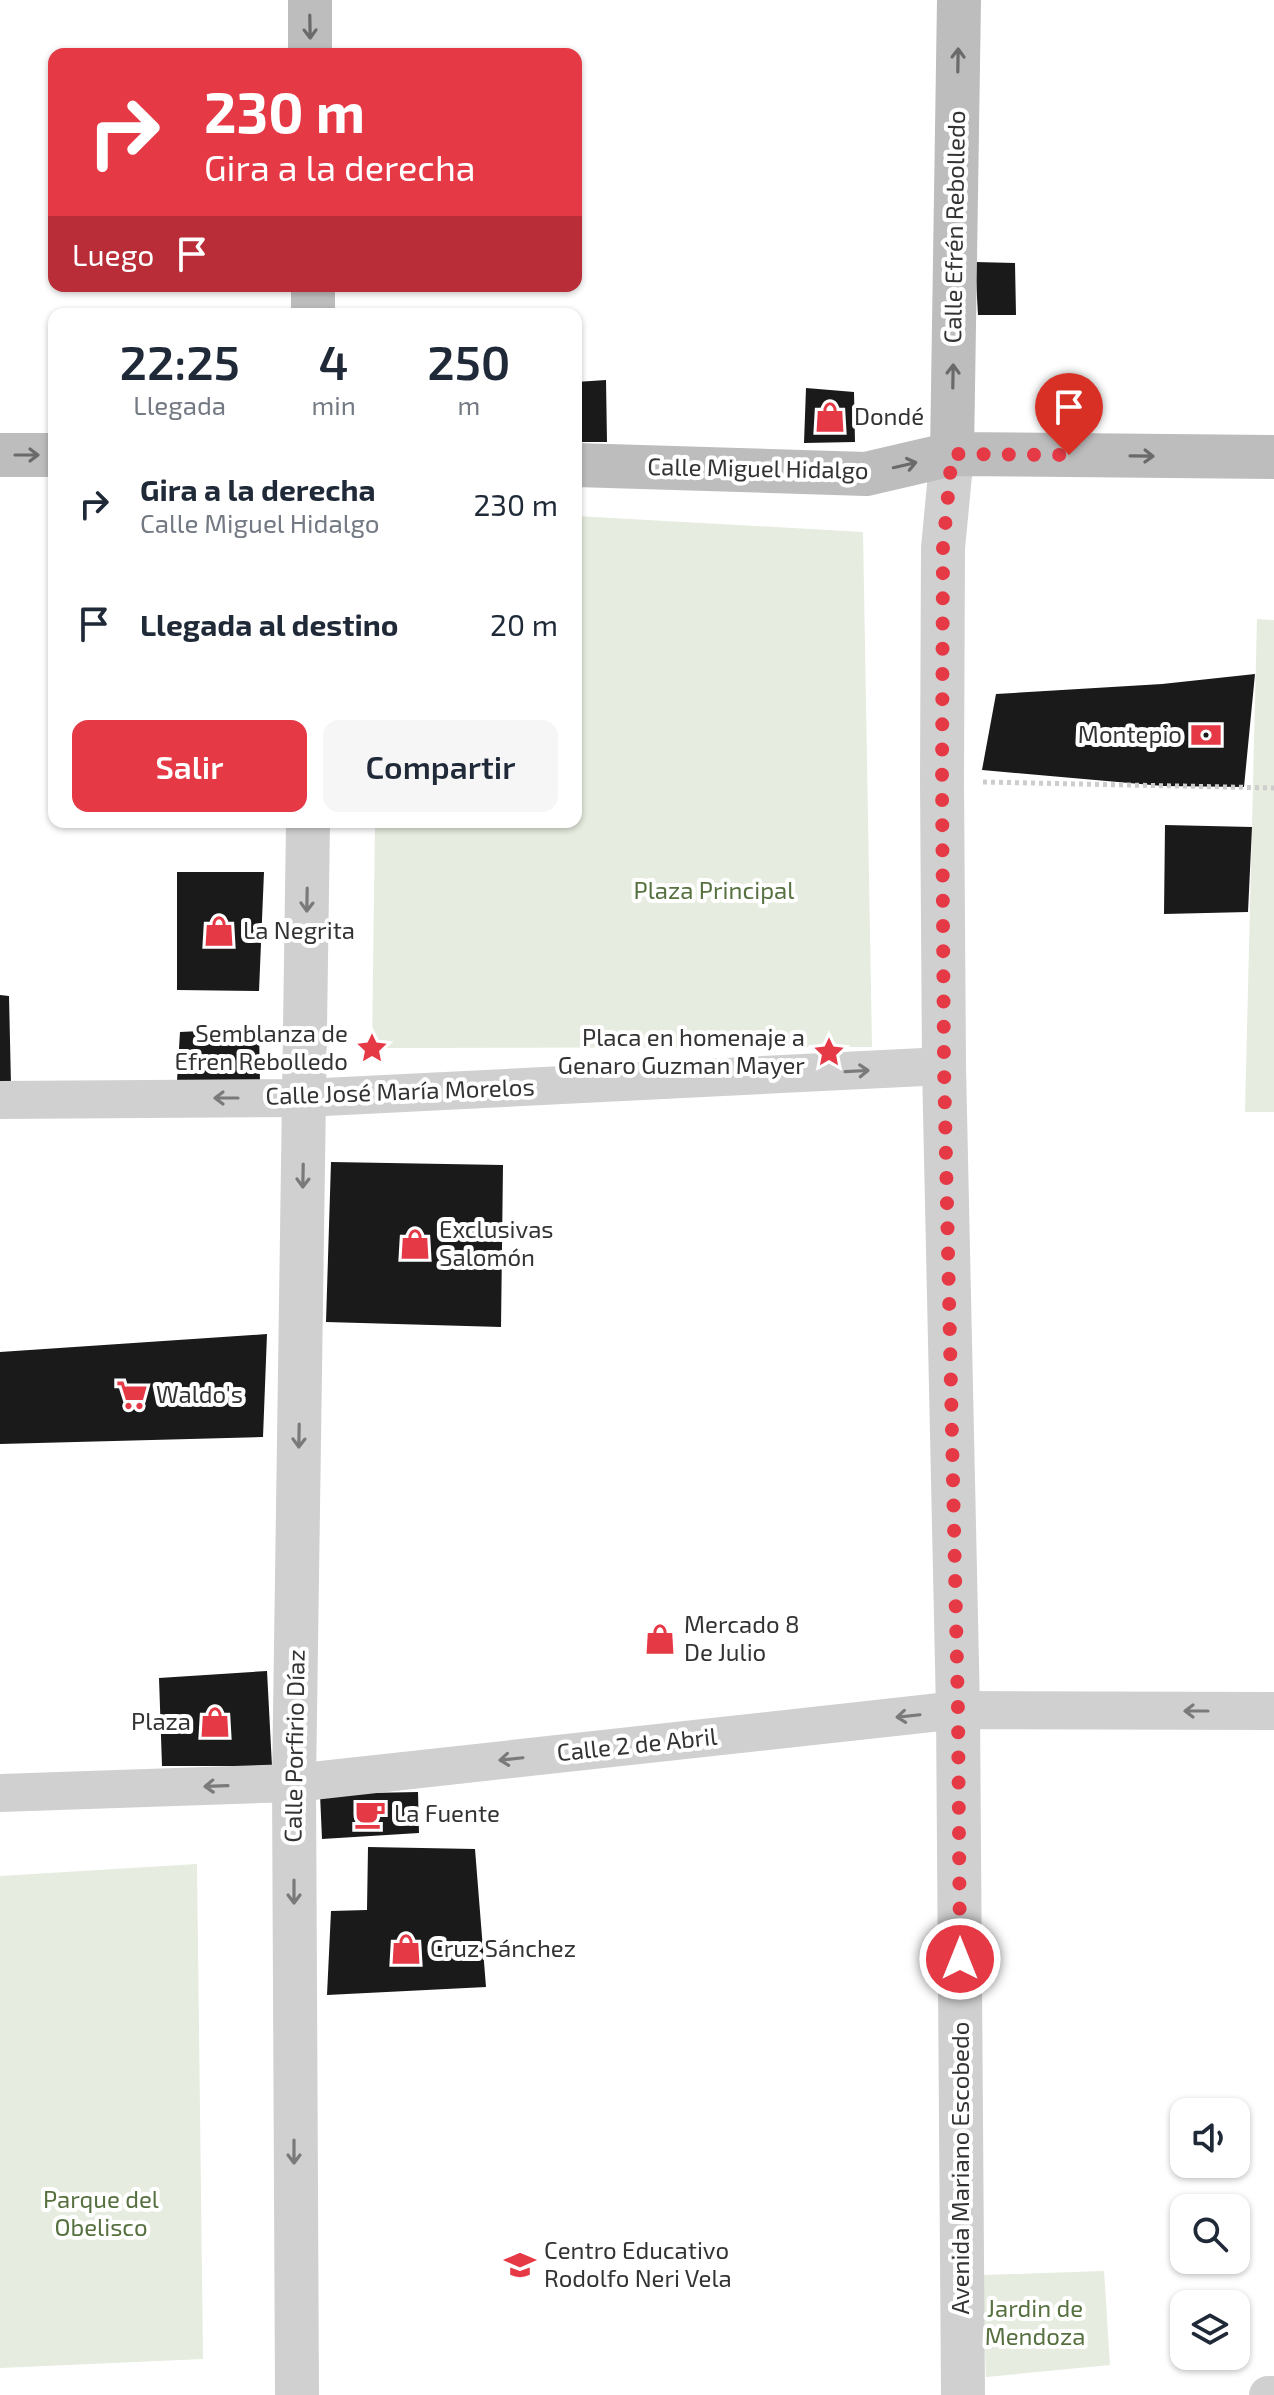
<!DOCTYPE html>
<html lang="es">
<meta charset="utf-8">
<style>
body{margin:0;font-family:"Exo 2",sans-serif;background:#f6f6f7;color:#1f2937;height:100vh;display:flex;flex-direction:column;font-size:30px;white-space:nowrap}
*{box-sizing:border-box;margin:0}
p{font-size:26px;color:#747a83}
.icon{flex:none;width:44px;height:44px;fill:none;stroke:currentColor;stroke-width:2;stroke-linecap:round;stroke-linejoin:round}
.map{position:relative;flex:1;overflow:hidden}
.sheet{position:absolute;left:48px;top:308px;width:534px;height:520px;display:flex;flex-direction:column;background:#fff;border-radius:16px;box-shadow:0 2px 6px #0004}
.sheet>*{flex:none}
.hud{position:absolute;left:48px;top:48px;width:534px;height:244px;border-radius:16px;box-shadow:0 2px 6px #0004;background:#e63946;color:#fff;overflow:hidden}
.tools{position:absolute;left:1170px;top:2098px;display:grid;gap:16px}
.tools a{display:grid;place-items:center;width:80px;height:80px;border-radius:16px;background:#fff;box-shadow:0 2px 6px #0004;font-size:40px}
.pin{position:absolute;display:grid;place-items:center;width:68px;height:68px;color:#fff;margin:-82px -34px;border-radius:50% 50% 50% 0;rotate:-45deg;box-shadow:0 0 8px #0007}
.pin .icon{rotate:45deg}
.me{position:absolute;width:88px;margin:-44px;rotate:0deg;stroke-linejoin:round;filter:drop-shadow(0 0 6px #0008)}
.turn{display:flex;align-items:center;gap:28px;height:168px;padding:0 24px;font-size:36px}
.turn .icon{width:104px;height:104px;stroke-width:2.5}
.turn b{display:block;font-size:56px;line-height:68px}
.then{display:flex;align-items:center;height:76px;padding:0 24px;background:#0003;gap:16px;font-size:30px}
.eta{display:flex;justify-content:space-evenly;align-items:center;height:136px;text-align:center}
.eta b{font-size:48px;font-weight:600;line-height:56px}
.button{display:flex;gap:16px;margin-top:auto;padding:16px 24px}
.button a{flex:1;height:92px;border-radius:16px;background:#e63946;color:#fff;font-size:32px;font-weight:600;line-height:92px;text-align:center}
.button a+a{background:#f6f6f7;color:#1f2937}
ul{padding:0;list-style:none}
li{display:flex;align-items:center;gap:24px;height:120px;padding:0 24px}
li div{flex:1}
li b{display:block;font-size:30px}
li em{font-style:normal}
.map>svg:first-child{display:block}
</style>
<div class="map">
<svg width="1274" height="2395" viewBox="0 0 1274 2395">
<rect width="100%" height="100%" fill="#fff"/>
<path fill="#e6ecdf" d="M 576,516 L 863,532 L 872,1047 L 372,1048 L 375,822 L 576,822 Z
M 1257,619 L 1274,620 L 1274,1112 L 1245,1112 Z
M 197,1864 L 203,2359 L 0,2368 L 0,1876 Z
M 1104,2271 L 1110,2365 L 986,2377 L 982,2275 Z"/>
<path fill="#1a1a1a" d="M 975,262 L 1015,263 L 1016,315 L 978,315 Z
M 606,380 L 607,442 L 576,442 L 576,382 Z
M 806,388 L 854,392 L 855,442 L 804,443 Z
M 1255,674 L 1244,787 L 1163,786 L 982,770 L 996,694 L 1162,684 Z
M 1165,825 L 1252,827 L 1248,912 L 1164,914 Z
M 177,872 L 264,872 L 259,991 L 177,990 Z
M 0,995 L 9,996 L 11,1085 L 0,1085 Z
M 259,1028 L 260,1083 L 177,1081 L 180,1032 Z
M 331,1162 L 503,1165 L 501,1327 L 326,1322 Z
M 267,1334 L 263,1437 L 0,1444 L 0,1352 Z
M 267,1671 L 272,1766 L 162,1766 L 159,1678 Z
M 418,1792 L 419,1833 L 322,1839 L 320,1794 Z
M 368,1847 L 475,1849 L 486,1987 L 327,1995 L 331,1911 L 367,1910 Z"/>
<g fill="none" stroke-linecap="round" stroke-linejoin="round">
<path stroke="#cdcdcd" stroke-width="5" stroke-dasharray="4 4" stroke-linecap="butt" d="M 983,782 L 1274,788"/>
<path stroke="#d0d0d0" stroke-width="38" d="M 0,1100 L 304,1098 L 944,1066
M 0,1793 L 294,1783 L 958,1710 L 1274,1711
M 1268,2395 L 1274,2395"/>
<path stroke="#d0d0d0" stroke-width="44" d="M 952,454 L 943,548 L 942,781 L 944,1066 L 958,1710 L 963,2395
M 297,2395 L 294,1783 L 308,822"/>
<path stroke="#bdbdbd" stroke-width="44" d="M 310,0 L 310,54
M 313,286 L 313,314
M 952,454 L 959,0
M 0,455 L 54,455
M 576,465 L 866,474 L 952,454 L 1274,457"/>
</g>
<defs><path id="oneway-shaft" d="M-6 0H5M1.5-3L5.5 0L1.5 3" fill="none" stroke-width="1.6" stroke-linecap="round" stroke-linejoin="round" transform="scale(2)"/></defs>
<g stroke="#6a6a6a">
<use href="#oneway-shaft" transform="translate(310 27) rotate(89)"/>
<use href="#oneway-shaft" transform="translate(958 60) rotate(-89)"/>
<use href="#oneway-shaft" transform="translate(953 376) rotate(-89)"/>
<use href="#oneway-shaft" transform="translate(27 455)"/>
<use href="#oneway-shaft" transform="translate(1142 456) rotate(1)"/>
<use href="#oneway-shaft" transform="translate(905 465) rotate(-13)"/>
</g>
<g stroke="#7a7a7a">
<use href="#oneway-shaft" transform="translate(307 900) rotate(91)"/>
<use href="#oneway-shaft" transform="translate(857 1071) rotate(-3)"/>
<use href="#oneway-shaft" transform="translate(226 1098) rotate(180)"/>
<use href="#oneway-shaft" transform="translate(303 1176) rotate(91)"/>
<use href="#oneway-shaft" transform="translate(299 1436) rotate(91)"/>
<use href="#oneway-shaft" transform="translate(1196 1711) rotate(-180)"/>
<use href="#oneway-shaft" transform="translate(908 1716) rotate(174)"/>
<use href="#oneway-shaft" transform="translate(511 1759) rotate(174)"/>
<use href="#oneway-shaft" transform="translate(216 1786) rotate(178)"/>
<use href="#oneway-shaft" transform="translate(294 1892) rotate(90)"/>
<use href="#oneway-shaft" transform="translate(294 2152) rotate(90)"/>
</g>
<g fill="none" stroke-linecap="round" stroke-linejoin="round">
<path stroke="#e63946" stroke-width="14" stroke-dasharray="0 25.2" d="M 960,1959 L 958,1710 L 944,1066 L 942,781 L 943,548 L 952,454 L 1069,455"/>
</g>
<defs>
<symbol id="shop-bare" viewBox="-9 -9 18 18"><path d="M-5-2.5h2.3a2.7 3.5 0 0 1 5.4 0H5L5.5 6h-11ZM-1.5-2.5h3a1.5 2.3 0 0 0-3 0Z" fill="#e63946" stroke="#fff" stroke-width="2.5" paint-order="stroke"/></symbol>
<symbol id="bank-bare" viewBox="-9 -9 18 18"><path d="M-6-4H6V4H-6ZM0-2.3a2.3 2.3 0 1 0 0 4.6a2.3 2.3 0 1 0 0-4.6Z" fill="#e63946" stroke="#fff" stroke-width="2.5" paint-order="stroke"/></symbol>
<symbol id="sight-bare" viewBox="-9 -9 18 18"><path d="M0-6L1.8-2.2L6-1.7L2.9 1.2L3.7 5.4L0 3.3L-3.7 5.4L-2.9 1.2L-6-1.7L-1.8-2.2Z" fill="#e63946" stroke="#fff" stroke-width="2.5" paint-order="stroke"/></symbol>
<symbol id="supermarket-bare" viewBox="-9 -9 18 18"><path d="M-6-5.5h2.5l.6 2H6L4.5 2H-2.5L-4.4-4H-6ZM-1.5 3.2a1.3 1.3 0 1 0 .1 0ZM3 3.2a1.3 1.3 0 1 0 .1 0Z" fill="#e63946" stroke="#fff" stroke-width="2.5" paint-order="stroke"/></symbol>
<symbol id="cafe-bare" viewBox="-9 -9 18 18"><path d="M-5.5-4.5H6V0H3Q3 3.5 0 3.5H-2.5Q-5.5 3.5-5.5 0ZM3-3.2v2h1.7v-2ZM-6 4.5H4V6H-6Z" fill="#e63946" stroke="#fff" stroke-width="2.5" paint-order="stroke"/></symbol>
<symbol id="school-bare" viewBox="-9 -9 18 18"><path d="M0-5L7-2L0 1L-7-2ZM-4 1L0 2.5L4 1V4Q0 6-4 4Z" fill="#e63946" stroke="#fff" stroke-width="2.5" paint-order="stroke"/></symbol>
</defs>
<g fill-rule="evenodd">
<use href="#shop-bare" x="808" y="395" width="44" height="44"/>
<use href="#bank-bare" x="1184" y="713" width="44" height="44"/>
<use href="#shop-bare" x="197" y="909" width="44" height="44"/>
<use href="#sight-bare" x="350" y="1026" width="44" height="44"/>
<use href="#sight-bare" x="807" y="1030" width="44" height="44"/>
<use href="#shop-bare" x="393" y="1222" width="44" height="44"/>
<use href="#supermarket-bare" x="110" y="1373" width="44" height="44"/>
<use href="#shop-bare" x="638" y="1617" width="44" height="44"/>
<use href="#shop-bare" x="193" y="1700" width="44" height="44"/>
<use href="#cafe-bare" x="348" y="1792" width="44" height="44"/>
<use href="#shop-bare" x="384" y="1927" width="44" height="44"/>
<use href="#school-bare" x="498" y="2243" width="44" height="44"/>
</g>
<g text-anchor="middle" stroke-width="8" stroke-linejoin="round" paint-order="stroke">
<g font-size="24" fill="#333" stroke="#fff">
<text transform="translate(955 227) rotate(-89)" y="8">Calle Efrén Rebolledo</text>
<text transform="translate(758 469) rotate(1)" y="8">Calle Miguel Hidalgo</text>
<text transform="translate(400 1092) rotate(-2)" y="8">Calle José María Morelos</text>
<text transform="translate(637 1745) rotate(-6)" y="8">Calle 2 de Abril</text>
<text transform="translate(295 1746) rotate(-89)" y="8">Calle Porfirio Díaz</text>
<text transform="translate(961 2168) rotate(-90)" y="8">Avenida Mariano Escobedo</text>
</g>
<g font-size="24" fill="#333" stroke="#fff" text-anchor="start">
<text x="854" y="425">Dondé</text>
<text x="1182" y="743" text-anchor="end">Montepio</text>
<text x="243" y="939">La Negrita</text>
<text x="348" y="1042" text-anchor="end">Semblanza de<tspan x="348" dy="28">Efren Rebolledo</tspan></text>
<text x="805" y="1046" text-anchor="end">Placa en homenaje a<tspan x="805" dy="28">Genaro Guzman Mayer</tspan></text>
<text x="439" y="1238">Exclusivas<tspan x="439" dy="28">Salomón</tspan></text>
<text x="156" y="1403">Waldo's</text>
<text x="684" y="1633">Mercado 8<tspan x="684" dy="28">De Julio</tspan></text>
<text x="191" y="1730" text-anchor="end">Plaza</text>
<text x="394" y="1822">La Fuente</text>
<text x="430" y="1957">Cruz Sánchez</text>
<text x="544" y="2259">Centro Educativo<tspan x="544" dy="28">Rodolfo Neri Vela</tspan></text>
</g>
<g font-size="24" fill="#56703f" stroke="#fff">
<text x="714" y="899">Plaza Principal</text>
<text x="101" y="2208">Parque del<tspan x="101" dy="28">Obelisco</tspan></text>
<text x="1035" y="2317">Jardin de<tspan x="1035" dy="28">Mendoza</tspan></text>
</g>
</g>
</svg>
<div class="tools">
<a><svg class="icon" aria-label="sound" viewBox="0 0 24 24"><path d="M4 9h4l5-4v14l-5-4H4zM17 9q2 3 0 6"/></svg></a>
<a><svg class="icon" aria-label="search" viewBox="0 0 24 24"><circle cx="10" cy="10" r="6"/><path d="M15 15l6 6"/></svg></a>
<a><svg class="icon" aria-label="layers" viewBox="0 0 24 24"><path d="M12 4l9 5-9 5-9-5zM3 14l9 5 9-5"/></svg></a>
</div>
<div class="pin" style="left:1069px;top:455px;background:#d93025"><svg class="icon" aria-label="arrive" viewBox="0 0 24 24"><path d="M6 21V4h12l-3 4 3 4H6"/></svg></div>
<svg class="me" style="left:960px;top:1959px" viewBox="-20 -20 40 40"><circle r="17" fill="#e63946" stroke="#fff" stroke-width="3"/><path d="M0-11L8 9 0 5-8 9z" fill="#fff"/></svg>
<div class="hud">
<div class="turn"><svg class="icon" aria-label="right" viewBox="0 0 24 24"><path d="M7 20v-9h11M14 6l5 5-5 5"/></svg><div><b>230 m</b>Gira a la derecha</div></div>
<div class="then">Luego<svg class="icon" aria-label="arrive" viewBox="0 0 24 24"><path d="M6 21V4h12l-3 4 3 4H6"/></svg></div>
</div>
<section class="sheet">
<div class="eta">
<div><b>22:25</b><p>Llegada</p></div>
<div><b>4</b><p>min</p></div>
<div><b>250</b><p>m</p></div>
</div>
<ul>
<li><svg class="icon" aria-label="right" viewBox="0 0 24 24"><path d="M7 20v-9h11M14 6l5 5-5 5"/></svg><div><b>Gira a la derecha</b><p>Calle Miguel Hidalgo</p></div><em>230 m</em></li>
<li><svg class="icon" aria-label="arrive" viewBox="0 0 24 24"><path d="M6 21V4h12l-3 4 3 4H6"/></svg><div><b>Llegada al destino</b></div><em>20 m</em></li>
</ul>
<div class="button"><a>Salir</a><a>Compartir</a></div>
</section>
</div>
